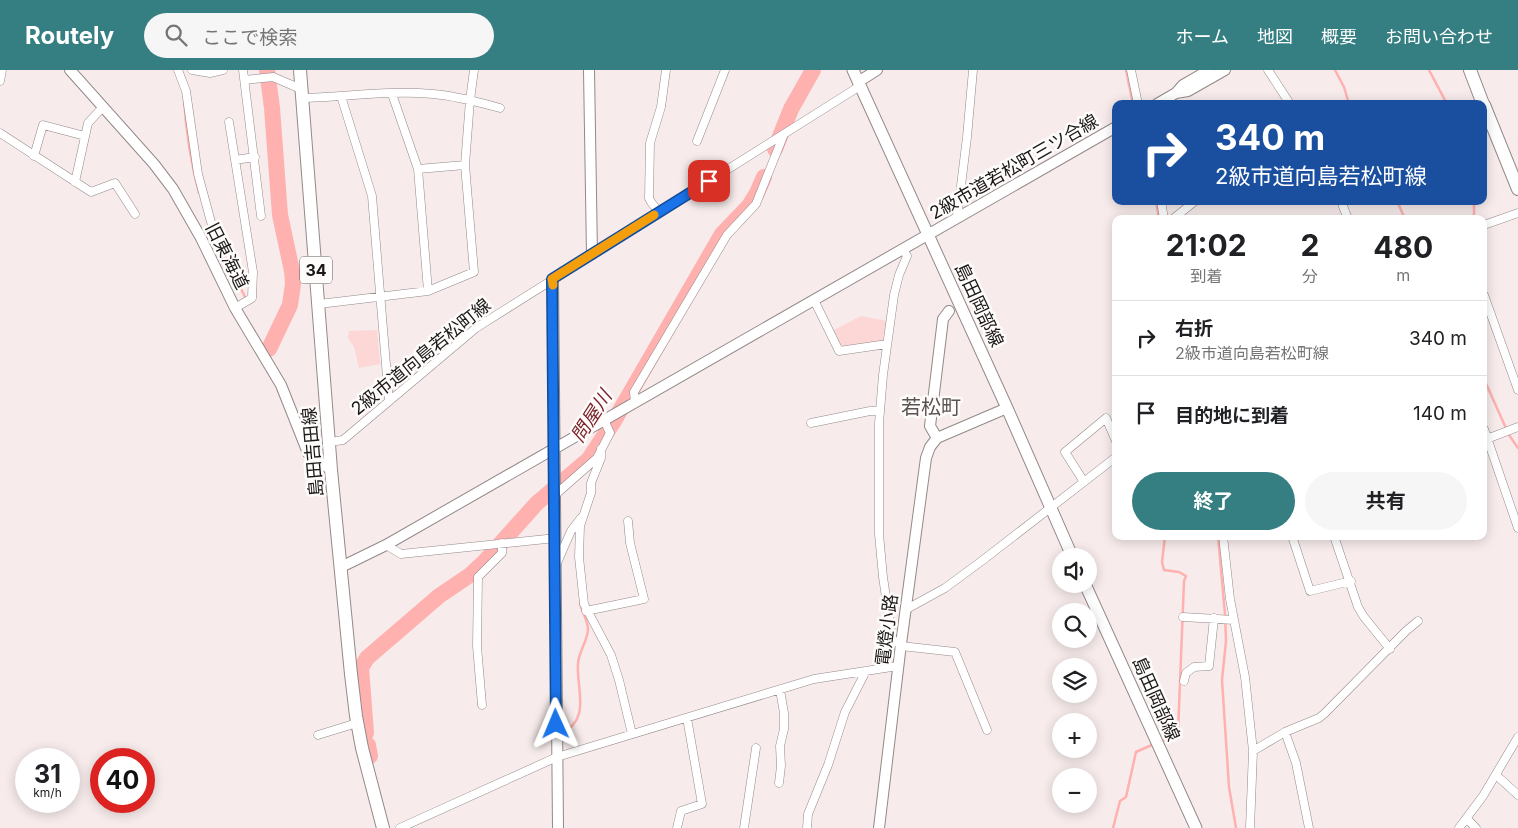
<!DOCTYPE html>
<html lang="ja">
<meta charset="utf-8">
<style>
body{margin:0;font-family:Inter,"Noto Sans JP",sans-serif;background:#f6f6f6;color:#202124;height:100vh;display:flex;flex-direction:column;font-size:19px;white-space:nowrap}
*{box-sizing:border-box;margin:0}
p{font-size:16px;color:#757577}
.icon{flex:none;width:28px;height:28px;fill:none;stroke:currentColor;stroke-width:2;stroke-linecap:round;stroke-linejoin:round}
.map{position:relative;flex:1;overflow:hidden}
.drawer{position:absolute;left:1112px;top:145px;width:375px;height:325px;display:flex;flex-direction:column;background:#fff;border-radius:10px;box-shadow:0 2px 12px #0003}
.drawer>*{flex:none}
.banner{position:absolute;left:1112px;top:30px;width:375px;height:105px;border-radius:10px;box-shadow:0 2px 12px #0003;background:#1a4fa0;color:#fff;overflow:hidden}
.controls{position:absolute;left:1052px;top:478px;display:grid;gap:10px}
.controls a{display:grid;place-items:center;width:45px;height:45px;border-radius:50%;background:#fff;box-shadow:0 2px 12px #0003;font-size:25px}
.speed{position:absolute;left:15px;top:678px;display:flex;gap:10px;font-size:25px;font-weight:700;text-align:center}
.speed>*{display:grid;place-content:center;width:65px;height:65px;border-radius:50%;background:#fff;box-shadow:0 2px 12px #0003;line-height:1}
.speed small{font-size:12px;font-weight:400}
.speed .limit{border:8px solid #d22;background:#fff;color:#111}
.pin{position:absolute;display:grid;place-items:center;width:42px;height:42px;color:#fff;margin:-21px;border-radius:10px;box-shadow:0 2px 8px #0006}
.me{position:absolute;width:55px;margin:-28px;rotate:359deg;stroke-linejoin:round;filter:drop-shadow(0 0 4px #0008)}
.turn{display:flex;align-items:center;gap:18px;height:105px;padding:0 20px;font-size:22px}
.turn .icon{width:65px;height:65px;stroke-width:2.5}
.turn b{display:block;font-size:35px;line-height:42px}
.eta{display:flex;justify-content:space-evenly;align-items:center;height:85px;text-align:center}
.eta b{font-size:30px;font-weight:700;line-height:35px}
.button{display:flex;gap:10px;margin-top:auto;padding:10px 20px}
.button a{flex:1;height:58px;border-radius:30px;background:#357e82;color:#fff;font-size:20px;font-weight:700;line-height:58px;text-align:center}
.button a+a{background:#f6f6f6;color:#202124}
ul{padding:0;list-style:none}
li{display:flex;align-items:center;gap:15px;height:75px;padding:0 20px;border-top:1px solid #e0e0e0}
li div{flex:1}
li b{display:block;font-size:19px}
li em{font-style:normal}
header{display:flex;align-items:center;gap:30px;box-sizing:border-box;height:70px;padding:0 25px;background:#357e82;color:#fff}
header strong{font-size:24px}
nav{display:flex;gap:28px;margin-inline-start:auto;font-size:18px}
.search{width:350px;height:45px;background:#f6f6f6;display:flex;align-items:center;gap:12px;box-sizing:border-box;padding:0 18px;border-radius:28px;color:#757577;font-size:19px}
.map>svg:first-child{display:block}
</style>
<header>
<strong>Routely</strong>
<div class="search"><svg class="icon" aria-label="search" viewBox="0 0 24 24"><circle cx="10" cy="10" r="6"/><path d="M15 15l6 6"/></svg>ここで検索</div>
<nav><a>ホーム</a><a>地図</a><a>概要</a><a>お問い合わせ</a></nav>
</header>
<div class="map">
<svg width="1518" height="758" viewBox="0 0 1518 758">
<rect width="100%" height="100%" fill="#f7eceb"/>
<path fill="#fcd7d6" d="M 861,246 L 887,251 L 882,271 L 845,277 L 838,274 L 832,261 Z
M 377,260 L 380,294 L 359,298 L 354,277 L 348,268 L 349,261 Z"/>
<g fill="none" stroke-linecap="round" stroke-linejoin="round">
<path stroke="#feb1af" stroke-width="2.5" d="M 1126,0 L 1133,34
M 1335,0 L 1344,17 L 1349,34
M 1429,0 L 1447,34
M 184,30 C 186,61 191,93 199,123
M 1156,131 L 1159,149
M 1397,131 L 1405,149
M 1474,131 L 1474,149
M 208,152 L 245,227
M 1484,309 L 1509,365 L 1518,378
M 1218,466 L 1225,544 L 1226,571 L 1222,610 L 1229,717 L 1236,758
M 561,664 C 592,648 576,620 578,593 C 579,581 588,570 588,559 C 588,551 582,542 580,533
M 1161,671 L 1178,663 L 1184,511 L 1186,506 L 1179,502 L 1164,500 L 1162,492 L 1165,466
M 1113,758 L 1120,731 L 1126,727 L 1136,682 L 1154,674"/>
<path stroke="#feb1af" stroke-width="16" d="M 267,0 L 272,38 L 280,145 L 292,201 L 293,214 L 290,235 L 269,279
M 775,79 L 791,39 L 813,0
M 366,663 L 361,598 L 367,588 L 439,526 L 470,505 L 484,492 L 537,433 L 589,389 L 614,351 L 722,164 L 749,136 L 757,123 L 764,107
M 368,675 L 370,686"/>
<defs>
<path id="minor" d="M 178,0 L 186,21 L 198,104 L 211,152
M 192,0 L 210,3 L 223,0
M 243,0 L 261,146
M 1131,0 L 1138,34
M 1268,0 L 1290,34
M 245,10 L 273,7 L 301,19
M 0,11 L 2,0
M 392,24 L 418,99 L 428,221
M 341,26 L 372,126 L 389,331
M 302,28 C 345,27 389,20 433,24 C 456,26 478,32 500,38
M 229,52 L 253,202 L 252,228 L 235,238
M 0,63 L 91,122 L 115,113 L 135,144
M 697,71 L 725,0
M 34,86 L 43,55 L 85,66
M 235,90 L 255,87
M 418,99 L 465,95
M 75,112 L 88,53 L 103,37
M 1161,131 L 1164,149
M 1341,131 L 1348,149
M 659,142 L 651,132 L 649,128 L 650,73 L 661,37 L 666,0
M 957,148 L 967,67 L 973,0
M 1173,149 L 1195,131
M 1484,155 L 1518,143
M 1484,225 L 1518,320
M 814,230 L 839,281 L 887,274
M 319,234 L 428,221 L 474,202 L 465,95 L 470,30 L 474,0
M 635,332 L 634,322 L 727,165 L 756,134 L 784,64
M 811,353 L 870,341 L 880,341
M 1484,359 L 1518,458
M 1484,370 L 1518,357
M 330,372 L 343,370 L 476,258 L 860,16
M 601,379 L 601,388 L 591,413 L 591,423 L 580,456 L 579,487 L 584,534 L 611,585 L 619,610 L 632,664
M 1084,412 L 1065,382 L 1106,348 L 1116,371
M 555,425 L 597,388 L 610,363 L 604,350
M 1223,466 L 1230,529 L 1245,607 L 1253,681 L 1250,758
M 1292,466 L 1310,521 L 1351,511
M 1334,466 L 1358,537 L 1364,547 L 1390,579
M 386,475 L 401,484 L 556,468
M 557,493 L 571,461 L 581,448
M 905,540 L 945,518 L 983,490 L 1116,387
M 586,541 L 644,529 L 630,473 L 628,451
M 1183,547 L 1234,550
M 901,574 L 895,572 L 892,568 L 883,507 L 879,464 L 879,353 L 883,305 L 894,225 L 899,205 L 907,186 L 903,179
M 901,576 L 955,582 L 987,660
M 1184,611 L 1186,603 L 1194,597 L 1209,596 L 1214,548
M 482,635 L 477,576 L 478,507 L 502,483 L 502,473
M 1285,662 L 1296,693 L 1309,758
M 318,665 L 357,653
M 1253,681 L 1285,662 L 1319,648 L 1325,643 L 1406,561 L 1418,551
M 1496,705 L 1518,725
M 779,713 L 781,696 L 780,676 L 784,659 L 784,643 L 780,620
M 1467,749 L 1476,758
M 400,758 L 557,687 L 814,609 L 898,596
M 677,758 L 681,741 L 702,734 L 687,648
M 744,758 L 756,678
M 807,758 L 808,744 L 828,695 L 845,642 L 866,601
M 1459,758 L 1483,726 L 1518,667"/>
<path id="tertiary" d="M 70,0 L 154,94 L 173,119 L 201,168 L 235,238 L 281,315 L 308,383 L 331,400
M 589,0 L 592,184
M 858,12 L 877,0
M 1176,23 L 1188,21 L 1225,0
M 1157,34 L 1176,23 L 1183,15 L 1209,0
M 553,209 L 558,758
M 937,368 L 930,356 L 943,249 L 949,241
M 341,497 L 386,475 L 1116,57
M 879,758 L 901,574 L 926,388 L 930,377 L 937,368 L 1007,338"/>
<path id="secondary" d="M 853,0 L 1007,338 L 1072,486
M 1085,514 L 1196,758"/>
<path id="primary" d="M 300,0 L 331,400 L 351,604 L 356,646 L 362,678 L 383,758
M 1470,0 L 1483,34
M 1484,35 L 1518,119"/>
</defs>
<use href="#minor" stroke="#938989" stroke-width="9"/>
<use href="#tertiary" stroke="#938989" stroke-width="12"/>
<use href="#secondary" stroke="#938989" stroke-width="13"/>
<use href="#primary" stroke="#938989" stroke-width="14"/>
<use href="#minor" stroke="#fff" stroke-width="8"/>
<use href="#tertiary" stroke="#fff" stroke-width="10"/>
<use href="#secondary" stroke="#fff" stroke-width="11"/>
<use href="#primary" stroke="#fff" stroke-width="12"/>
</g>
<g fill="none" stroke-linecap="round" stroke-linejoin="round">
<defs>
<path id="route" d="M 556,654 L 552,209 L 709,111"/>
</defs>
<use href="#route" stroke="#114b97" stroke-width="12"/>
<use href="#route" stroke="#1a73e8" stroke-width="9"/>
<path stroke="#f59e0b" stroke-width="9" d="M 553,215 L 552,209 L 654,145"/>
</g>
<g text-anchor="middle" stroke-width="5" stroke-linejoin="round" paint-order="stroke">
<rect fill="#fefcfb" stroke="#5f5c5b" stroke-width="1" x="300" y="186.5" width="32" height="27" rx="4"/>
<g font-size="16" font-weight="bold" fill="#1b1717">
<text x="316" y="206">34</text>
</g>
<g font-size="18" fill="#1b1717" stroke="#fefcfb">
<text transform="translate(1014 97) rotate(-30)" y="6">2級市道若松町三ツ合線</text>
<text transform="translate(227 186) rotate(63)" y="6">旧東海道</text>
<text transform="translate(979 235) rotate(65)" y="6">島田岡部線</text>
<text transform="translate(421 287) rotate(-39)" y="6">2級市道向島若松町線</text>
<text transform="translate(313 382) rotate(-95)" y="6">島田吉田線</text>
<text transform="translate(887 560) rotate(-83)" y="6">電燈小路</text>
<text transform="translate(1156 629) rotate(66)" y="6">島田岡部線</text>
</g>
<g font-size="19" font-style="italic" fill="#7a2329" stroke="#fefcfb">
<text transform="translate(591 346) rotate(-57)" y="7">問屋川</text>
</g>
<g font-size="20" fill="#5b5251" stroke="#fefcfb">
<text x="931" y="344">若松町</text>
</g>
</g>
</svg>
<div class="controls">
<a><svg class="icon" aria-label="sound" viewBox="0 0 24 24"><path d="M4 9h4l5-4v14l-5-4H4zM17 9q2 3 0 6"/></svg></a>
<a><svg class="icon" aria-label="search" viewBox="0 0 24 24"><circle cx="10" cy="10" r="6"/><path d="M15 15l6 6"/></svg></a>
<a><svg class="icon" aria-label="layers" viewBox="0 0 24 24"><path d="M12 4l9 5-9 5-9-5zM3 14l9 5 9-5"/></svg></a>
<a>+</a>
<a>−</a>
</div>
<div class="speed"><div>31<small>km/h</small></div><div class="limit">40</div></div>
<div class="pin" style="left:709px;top:111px;background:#d93025"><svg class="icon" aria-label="arrive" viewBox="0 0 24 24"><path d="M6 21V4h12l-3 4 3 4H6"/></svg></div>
<svg class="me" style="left:556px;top:654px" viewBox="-20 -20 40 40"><path d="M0-17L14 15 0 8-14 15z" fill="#1a73e8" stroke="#fff" stroke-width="4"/></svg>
<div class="banner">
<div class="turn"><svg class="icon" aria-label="right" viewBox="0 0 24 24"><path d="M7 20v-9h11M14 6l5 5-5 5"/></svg><div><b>340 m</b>2級市道向島若松町線</div></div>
</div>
<section class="drawer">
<div class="eta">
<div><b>21:02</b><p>到着</p></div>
<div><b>2</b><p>分</p></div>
<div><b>480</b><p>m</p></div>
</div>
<ul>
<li><svg class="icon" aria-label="right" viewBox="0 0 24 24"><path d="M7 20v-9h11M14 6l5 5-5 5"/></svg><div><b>右折</b><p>2級市道向島若松町線</p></div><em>340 m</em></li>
<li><svg class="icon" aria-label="arrive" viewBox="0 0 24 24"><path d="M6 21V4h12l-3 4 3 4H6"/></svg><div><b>目的地に到着</b></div><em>140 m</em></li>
</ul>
<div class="button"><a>終了</a><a>共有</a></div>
</section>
</div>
